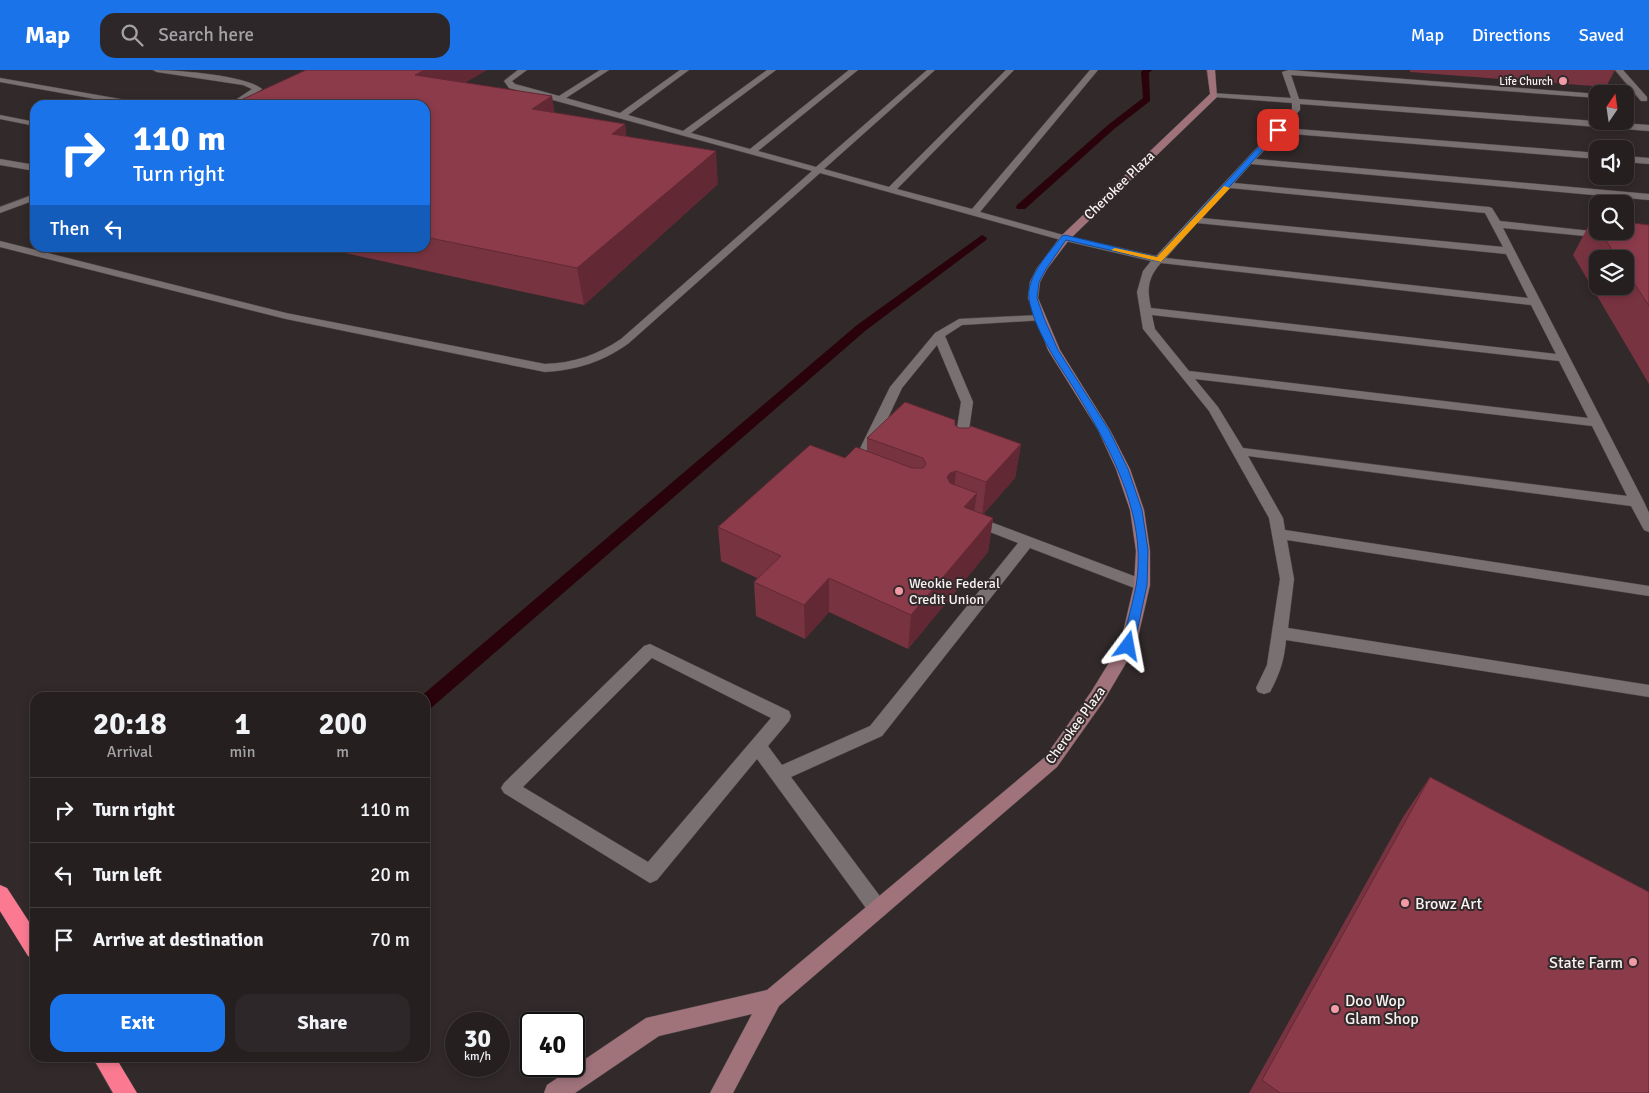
<!DOCTYPE html>
<style>
body{margin:0;font-family:Signika,sans-serif;background:#2d2729;color:#f1f3f6;height:100vh;display:flex;flex-direction:column;font-size:19px;white-space:nowrap}
*{box-sizing:border-box;margin:0}
p{font-size:16px;color:#a3a2a5}
.icon{flex:none;width:28px;height:28px;fill:none;stroke:currentColor;stroke-width:2;stroke-linecap:round;stroke-linejoin:round}
.map{position:relative;flex:1;overflow:hidden}
.panel{position:absolute;left:30px;top:622px;width:400px;height:370px;display:flex;flex-direction:column;background:#251f20;border-radius:15px;box-shadow:0 2px 8px #0003,0 0 0 1px #423d3e}
.panel>*{flex:none}
.banner{position:absolute;left:30px;top:30px;width:400px;height:152px;border-radius:15px;box-shadow:0 2px 8px #0003,0 0 0 1px #423d3e;background:#1a73e8;color:#fff;overflow:hidden}
.needle{width:32px;rotate:13deg}
.buttons{position:absolute;left:1589px;top:15px;display:grid;gap:10px}
.buttons a{display:grid;place-items:center;width:45px;height:45px;border-radius:10px;background:#251f20;box-shadow:0 2px 8px #0003,0 0 0 1px #423d3e;font-size:25px}
.speed{position:absolute;left:445px;top:942px;display:flex;gap:10px;font-size:25px;font-weight:700;text-align:center}
.speed>*{display:grid;place-content:center;width:65px;height:65px;border-radius:50%;background:#251f20;box-shadow:0 2px 8px #0003,0 0 0 1px #423d3e;line-height:1}
.speed small{font-size:12px;font-weight:400}
.speed .limit{border:2px solid #111;border-radius:8px;background:#fff;color:#111}
.pin{position:absolute;display:grid;place-items:center;width:42px;height:42px;color:#fff;margin:-21px;border-radius:10px;box-shadow:0 2px 8px #0006}
.me{position:absolute;width:55px;margin:-28px;rotate:13deg;stroke-linejoin:round;filter:drop-shadow(0 0 4px #0008)}
.turn{display:flex;align-items:center;gap:18px;height:105px;padding:0 20px;font-size:22px}
.turn .icon{width:65px;height:65px;stroke-width:2.5}
.turn b{display:block;font-size:35px;line-height:42px}
.then{display:flex;align-items:center;height:48px;padding:0 20px;background:#0003;gap:10px;font-size:19px}
.eta{display:flex;justify-content:space-evenly;align-items:center;height:85px;text-align:center}
.eta b{font-size:30px;font-weight:700;line-height:35px}
.cta{display:flex;gap:10px;margin-top:auto;padding:10px 20px}
.cta a{flex:1;height:58px;border-radius:15px;background:#1a73e8;color:#fff;font-size:20px;font-weight:700;line-height:58px;text-align:center}
.cta a+a{background:#2d2729;color:#f1f3f6}
ul{padding:0;list-style:none}
li{display:flex;align-items:center;gap:15px;height:65px;padding:0 20px;border-top:1px solid #423d3e}
li div{flex:1}
li b{display:block;font-size:19px}
li em{font-style:normal}
header{display:flex;align-items:center;gap:30px;box-sizing:border-box;height:70px;padding:0 25px;background:#1a73e8;color:#fff}
header strong{font-size:24px}
nav{display:flex;gap:28px;margin-inline-start:auto;font-size:18px}
.search{width:350px;height:45px;background:#2d2729;display:flex;align-items:center;gap:12px;box-sizing:border-box;padding:0 18px;border-radius:15px;color:#a3a2a5;font-size:19px}
.map>svg:first-child{display:block}
</style>
<header>
<strong>Map</strong>
<div class="search"><svg class="icon" aria-label="search" viewBox="0 0 24 24"><circle cx="10" cy="10" r="6"/><path d="M15 15l6 6"/></svg>Search here</div>
<nav><a>Map</a><a>Directions</a><a>Saved</a></nav>
</header>
<div class="map">
<svg width="1649" height="1023" viewBox="0 0 1649 1023">
<rect width="100%" height="100%" fill="#31292a"/>
<g fill="none" stroke-linecap="round" stroke-linejoin="round">
<path fill="#29020b" fill-rule="evenodd" d="M 1143,0 L 1152,0 L 1149,3 L 1150,31 L 1114,59 L 1025,139 L 1017,139 L 1016,137 L 1017,135 L 1108,55 L 1143,28 L 1141,2 Z
M 982,165 L 987,168 L 986,170 L 865,261 L 431,638 L 425,640 L 425,628 L 419,628 L 857,255 Z"/>
<defs>
<path id="lane" d="M 153,0 C 176,0 245,5 262,19 L 238,35 L 228,35 L 252,19 L 243,15 L 157,2 Z
M 518,0 L 527,0 L 512,11 L 515,14 L 559,26 L 600,0 L 609,0 L 566,28 L 620,43 L 680,0 L 689,0 L 628,45 L 683,61 L 767,0 L 776,0 L 691,63 L 750,79 L 849,0 L 858,0 L 758,81 L 816,97 L 927,0 L 935,0 L 824,99 L 889,117 L 1006,0 L 1014,0 L 897,119 L 972,139 L 1090,0 L 1098,0 L 980,142 L 1067,166 L 1156,186 L 1292,40 L 1292,33 L 1214,27 L 1211,27 L 1211,23 L 1291,28 L 1282,2 L 1289,0 L 1598,24 L 1598,28 L 1291,5 L 1299,29 L 1649,55 L 1649,61 L 1300,34 L 1300,40 L 1284,58 L 1598,83 L 1598,89 L 1280,63 L 1256,89 L 1649,124 L 1649,130 L 1251,94 L 1234,113 L 1489,137 L 1492,138 L 1500,151 L 1609,163 L 1609,167 L 1605,168 L 1503,158 L 1644,432 L 1649,443 L 1649,462 L 1644,460 L 1631,436 L 1248,386 L 1283,448 L 1285,460 L 1649,516 L 1649,526 L 1287,470 L 1294,509 L 1288,558 L 1649,615 L 1649,627 L 1286,570 C 1284,591 1280,603 1270,622 L 1264,624 L 1258,622 L 1256,618 L 1267,595 L 1280,509 L 1269,448 L 1209,341 L 1143,259 L 1137,222 L 1143,201 L 1151,191 L 1061,170 L 820,103 L 629,273 C 603,292 576,300 545,302 L 286,249 L 0,177 L 0,171 L 286,243 L 545,294 C 574,293 597,285 621,269 L 812,101 L 509,18 L 504,11 ZM 1230,118 L 1485,143 L 1503,177 L 1202,148 ZM 1197,153 L 1506,184 L 1528,228 L 1166,188 ZM 1161,193 L 1531,235 L 1556,284 L 1151,238 C 1147,220 1147,208 1161,193 ZM 1152,245 L 1559,291 L 1588,348 L 1189,301 L 1155,259 ZM 1195,309 L 1592,356 L 1627,426 L 1243,378 L 1218,337 Z
M 1615,0 L 1623,0 L 1647,27 L 1647,31 L 1641,31 Z
M 0,8 L 143,33 L 147,35 L 129,35 L 0,12 Z
M 0,45 L 35,52 L 35,56 L 0,49 Z
M 1625,86 L 1649,88 L 1649,94 L 1625,92 Z
M 0,89 L 35,95 L 35,101 L 0,95 Z
M 35,124 L 35,130 L 0,143 L 0,137 Z
M 1040,245 L 1046,248 L 1044,250 L 962,255 L 945,266 L 973,332 L 966,381 L 961,382 L 954,378 L 961,332 L 937,275 L 902,318 L 864,399 L 857,403 L 852,402 L 850,399 L 890,317 L 935,263 L 959,249 Z
M 972,445 L 1147,511 L 1150,515 L 1147,519 L 1142,520 L 1137,519 L 1030,478 L 882,666 L 791,707 L 885,833 L 888,839 L 885,845 L 878,848 L 871,845 L 757,689 L 657,810 L 650,813 L 504,723 L 501,718 L 504,713 L 644,576 L 650,574 L 789,641 L 791,646 L 789,651 L 768,676 L 782,695 L 870,656 L 1018,473 L 967,453 L 965,450 L 967,447 ZM 652,588 L 771,648 L 648,792 L 523,717 Z"/>
<path id="secondary" d="M 1207,0 L 1215,0 L 1217,27 L 1069,170 L 1047,199 L 1040,212 L 1038,228 L 1060,280 L 1110,360 L 1130,399 L 1144,440 L 1150,481 L 1150,515 L 1136,576 L 1103,632 L 1057,697 L 779,936 L 733,1023 L 710,1023 L 752,944 L 659,966 L 575,1023 L 544,1023 L 547,1015 L 646,948 L 767,920 L 1045,687 L 1091,622 L 1120,575 L 1134,515 L 1136,481 L 1130,440 L 1116,399 L 1098,360 L 1048,280 L 1028,228 L 1030,212 L 1037,198 L 1061,166 L 1210,24 Z"/>
<path id="highway" d="M 0,815 L 7,818 L 35,861 L 35,889 L 28,886 L 0,841 Z
M 93,988 L 116,988 L 137,1023 L 113,1023 Z"/>
</defs>
<use href="#lane" stroke="#4f4748" stroke-width="1"/>
<use href="#secondary" stroke="#4f4748" stroke-width="1"/>
<use href="#highway" stroke="#4f4748" stroke-width="1"/>
<use href="#lane" fill="#797071" fill-rule="evenodd"/>
<use href="#secondary" fill="#a0737b" fill-rule="evenodd"/>
<use href="#highway" fill="#fb7a91" fill-rule="evenodd"/>
</g>
<path fill="#783340" fill-rule="evenodd" d="M 306,0 L 487,0 L 464,13 L 552,26 L 554,43 L 625,54 L 626,66 L 718,114 L 584,235 L 322,178 L 425,178 L 425,35 Z
M 1410,0 L 1615,0 L 1606,17 L 1410,2 Z
M 1592,149 L 1598,150 L 1598,161 L 1625,161 L 1649,155 L 1649,314 L 1573,185 ZM 1598,189 L 1625,189 L 1625,216 L 1598,216 Z
M 955,355 L 959,358 L 1021,374 L 1015,408 L 983,444 L 993,448 L 988,482 L 908,579 L 829,542 L 805,569 L 756,546 L 754,512 L 757,508 L 721,491 L 718,457 L 845,388 L 867,381 L 867,368 Z
M 1430,707 L 1649,1023 L 1249,1023 L 1403,747 Z"/>
<path fill="#622934" d="M 425,0 L 487,0 L 424,35 L 415,5 Z
M 552,26 L 557,58 L 532,39 Z
M 625,54 L 629,86 L 612,64 Z
M 716,81 L 718,114 L 584,235 L 577,198 Z
M 1021,374 L 1015,408 L 982,446 L 986,412 Z
M 956,401 L 953,435 L 947,407 L 950,403 Z
M 977,423 L 972,457 L 964,437 Z
M 993,448 L 988,482 L 908,579 L 911,545 Z
M 829,508 L 829,542 L 805,569 L 804,535 Z"/>
<path fill="#8c3b4b" stroke="#622934" d="M 306,0 L 425,0 L 415,5 L 552,26 L 532,39 L 625,54 L 612,64 L 716,81 L 577,198 L 425,167 L 425,35 L 230,35 Z
M 1592,149 L 1598,150 L 1598,157 Z
M 1625,152 L 1649,155 L 1649,236 L 1625,199 L 1625,189 L 1618,189 L 1600,161 L 1625,161 Z
M 905,332 L 955,350 L 955,355 L 959,358 L 969,358 L 971,356 L 1021,374 L 986,412 L 956,401 L 950,403 L 947,407 L 950,413 L 977,423 L 964,437 L 993,448 L 911,545 L 829,508 L 804,535 L 754,512 L 781,486 L 718,457 L 810,375 L 845,388 L 856,377 L 912,398 L 923,398 L 926,394 L 923,388 L 867,368 Z
M 1430,707 L 1649,822 L 1649,1023 L 1280,1023 L 1262,1010 Z"/>
<path fill="#1a73e8" stroke="#114b97" d="M 1276,58 L 1281,60 L 1161,192 L 1066,170 L 1046,199 L 1039,212 L 1037,228 L 1044,248 L 1058,280 L 1109,360 L 1128,399 L 1142,440 L 1148,480 L 1147,515 L 1134,576 L 1128,580 L 1122,576 C 1126,556 1132,536 1136,516 C 1148,444 1109,376 1073,317 C 1057,292 1034,259 1029,229 C 1026,206 1049,183 1062,166 L 1065,165 L 1157,187 Z"/>
<path fill="#f59e0b" d="M 1224,116 L 1230,118 L 1161,192 L 1111,180 L 1115,178 L 1157,187 Z"/>
<g fill="#f39aa7" stroke="#31292a" stroke-width="2">
<circle cx="1563" cy="11" r="5"/>
<circle cx="899" cy="521" r="5"/>
<circle cx="1405" cy="833" r="5"/>
<circle cx="1633" cy="892" r="5"/>
<circle cx="1335" cy="939" r="5"/>
</g>
<g text-anchor="middle" stroke-width="4" stroke-linejoin="round" paint-order="stroke">
<g font-size="11" fill="#f8f2f3" stroke="#31292a" text-anchor="end">
<text x="1553" y="15">Life Church</text>
</g>
<g font-size="14" fill="#f8f2f3" stroke="#31292a">
<text transform="translate(1119 115) rotate(-44)" y="5">Cherokee Plaza</text>
<text transform="translate(1075 655) rotate(-54)" y="5">Cherokee Plaza</text>
</g>
<g font-size="14" fill="#f8f2f3" stroke="#31292a" text-anchor="start">
<text x="909" y="518">Weokie Federal<tspan x="909" dy="16">Credit Union</tspan></text>
</g>
<g font-size="16" fill="#f8f2f3" stroke="#31292a" text-anchor="start">
<text x="1415" y="839">Browz Art</text>
<text x="1623" y="898" text-anchor="end">State Farm</text>
<text x="1345" y="936">Doo Wop<tspan x="1345" dy="18">Glam Shop</tspan></text>
</g>
</g>
</svg>
<div class="buttons">
<a><svg class="needle" viewBox="-14 -14 28 28"><path d="M0-13l5 13h-10z" fill="#e53935"/><path d="M0 13l5-13h-10z" fill="#a3a2a5"/></svg></a>
<a><svg class="icon" aria-label="sound" viewBox="0 0 24 24"><path d="M4 9h4l5-4v14l-5-4H4zM17 9q2 3 0 6"/></svg></a>
<a><svg class="icon" aria-label="search" viewBox="0 0 24 24"><circle cx="10" cy="10" r="6"/><path d="M15 15l6 6"/></svg></a>
<a><svg class="icon" aria-label="layers" viewBox="0 0 24 24"><path d="M12 4l9 5-9 5-9-5zM3 14l9 5 9-5"/></svg></a>
</div>
<div class="speed"><div>30<small>km/h</small></div><div class="limit">40</div></div>
<div class="pin" style="left:1278px;top:60px;background:#d93025"><svg class="icon" aria-label="arrive" viewBox="0 0 24 24"><path d="M6 21V4h12l-3 4 3 4H6"/></svg></div>
<svg class="me" style="left:1128px;top:576px" viewBox="-20 -20 40 40"><path d="M0-17L14 15 0 8-14 15z" fill="#1a73e8" stroke="#fff" stroke-width="4"/></svg>
<div class="banner">
<div class="turn"><svg class="icon" aria-label="right" viewBox="0 0 24 24"><path d="M7 20v-9h11M14 6l5 5-5 5"/></svg><div><b>110 m</b>Turn right</div></div>
<div class="then">Then<svg class="icon" aria-label="left" viewBox="0 0 24 24"><path d="M17 20v-9H6M10 6l-5 5 5 5"/></svg></div>
</div>
<section class="panel">
<div class="eta">
<div><b>20:18</b><p>Arrival</p></div>
<div><b>1</b><p>min</p></div>
<div><b>200</b><p>m</p></div>
</div>
<ul>
<li><svg class="icon" aria-label="right" viewBox="0 0 24 24"><path d="M7 20v-9h11M14 6l5 5-5 5"/></svg><div><b>Turn right</b></div><em>110 m</em></li>
<li><svg class="icon" aria-label="left" viewBox="0 0 24 24"><path d="M17 20v-9H6M10 6l-5 5 5 5"/></svg><div><b>Turn left</b></div><em>20 m</em></li>
<li><svg class="icon" aria-label="arrive" viewBox="0 0 24 24"><path d="M6 21V4h12l-3 4 3 4H6"/></svg><div><b>Arrive at destination</b></div><em>70 m</em></li>
</ul>
<div class="cta"><a>Exit</a><a>Share</a></div>
</section>
</div>
